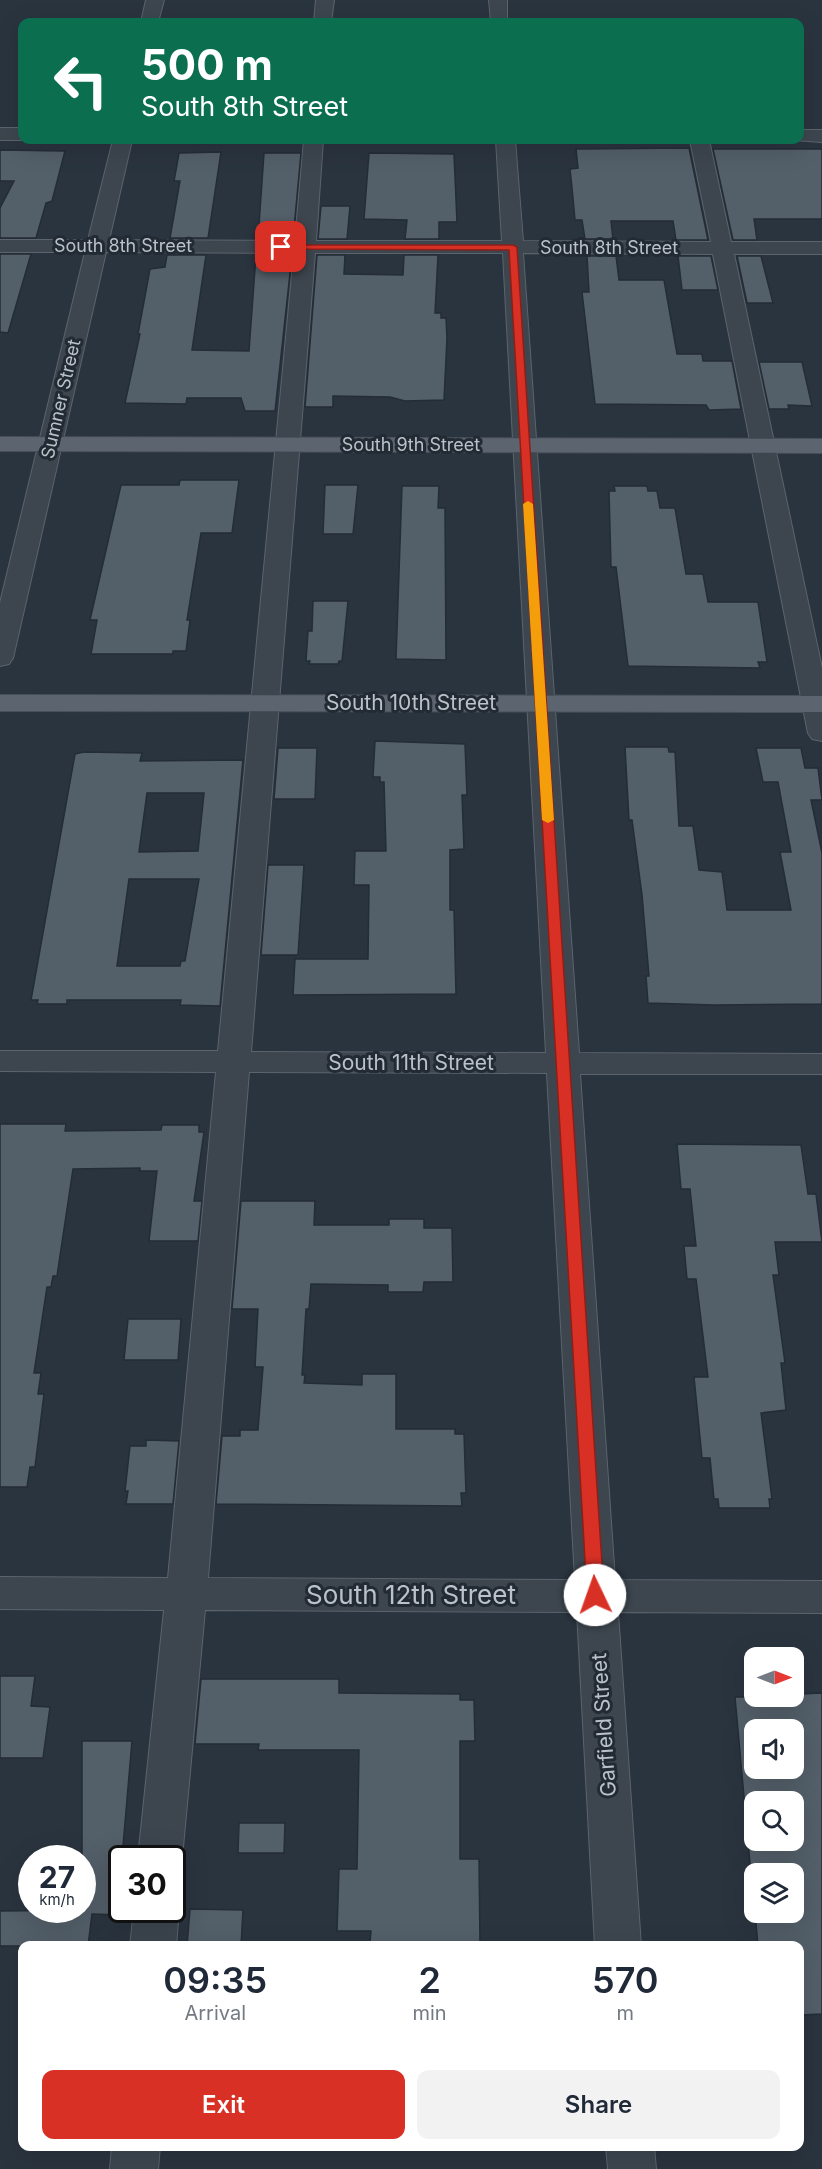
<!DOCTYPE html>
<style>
body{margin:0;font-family:Inter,sans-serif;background:#f2f2f3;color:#1f2937;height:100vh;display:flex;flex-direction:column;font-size:22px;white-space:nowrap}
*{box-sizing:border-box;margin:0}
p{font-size:20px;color:#747a83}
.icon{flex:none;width:33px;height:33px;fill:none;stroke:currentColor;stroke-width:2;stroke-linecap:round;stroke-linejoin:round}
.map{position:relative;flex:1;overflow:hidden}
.side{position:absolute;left:18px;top:1941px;width:786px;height:210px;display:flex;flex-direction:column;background:#fff;border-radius:12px;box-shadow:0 6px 24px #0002}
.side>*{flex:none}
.banner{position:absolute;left:18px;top:18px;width:786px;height:126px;border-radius:12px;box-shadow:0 6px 24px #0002;background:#0b6e4f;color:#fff;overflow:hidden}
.needle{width:39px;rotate:90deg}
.tools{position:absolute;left:744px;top:1647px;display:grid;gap:12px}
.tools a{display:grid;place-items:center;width:60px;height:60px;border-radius:12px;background:#fff;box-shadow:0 6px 24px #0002;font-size:30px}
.speed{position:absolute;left:18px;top:1845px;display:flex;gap:12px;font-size:30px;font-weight:700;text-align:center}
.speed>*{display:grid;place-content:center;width:78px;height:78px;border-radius:50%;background:#fff;box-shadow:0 6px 24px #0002;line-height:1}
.speed small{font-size:15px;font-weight:400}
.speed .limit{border:3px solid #111;border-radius:9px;background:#fff;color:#111}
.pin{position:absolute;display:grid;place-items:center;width:51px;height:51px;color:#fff;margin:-26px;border-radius:12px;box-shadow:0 3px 9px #0006}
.me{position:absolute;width:66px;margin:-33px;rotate:357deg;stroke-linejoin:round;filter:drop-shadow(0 0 4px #0008)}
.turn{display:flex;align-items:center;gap:21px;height:126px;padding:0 24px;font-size:27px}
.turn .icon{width:78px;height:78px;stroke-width:2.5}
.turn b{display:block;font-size:42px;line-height:51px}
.eta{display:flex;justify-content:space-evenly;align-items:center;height:102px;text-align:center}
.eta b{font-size:36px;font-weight:600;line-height:42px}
.primary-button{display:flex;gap:12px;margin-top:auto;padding:12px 24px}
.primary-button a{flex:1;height:69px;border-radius:12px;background:#d93025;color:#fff;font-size:24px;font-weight:600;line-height:69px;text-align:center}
.primary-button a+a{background:#f2f2f3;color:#1f2937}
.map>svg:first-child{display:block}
</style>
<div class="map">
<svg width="822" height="2169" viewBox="0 0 822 2169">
<rect width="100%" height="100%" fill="#2a343f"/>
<path fill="#535f69" stroke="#242d36" stroke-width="1.5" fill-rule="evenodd" d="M 689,148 L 708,240 L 676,240 L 673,221 L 611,221 L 613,239 L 585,239 L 582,220 L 575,220 L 572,188 L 570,169 L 578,168 L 576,149 Z
M 713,149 L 822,149 L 822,219 L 754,219 L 757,240 L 733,240 Z
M 0,150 L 65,151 L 52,201 L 46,203 L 36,238 L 0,238 L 0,208 L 14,181 L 0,181 Z
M 221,152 L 208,238 L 170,238 L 180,181 L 174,181 L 179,153 Z
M 264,153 L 301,153 L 293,239 L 258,239 Z
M 369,153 L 454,154 L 457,222 L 439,222 L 439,239 L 405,239 L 407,220 L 364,219 Z
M 321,206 L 350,206 L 347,239 L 318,239 Z
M 0,254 L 31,254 L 8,333 L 0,332 Z
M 167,255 L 206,255 L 192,350 L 249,351 L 256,255 L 292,255 L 275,411 L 245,411 L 241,398 L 187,398 L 186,404 L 125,403 L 140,334 L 138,334 L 150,269 L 165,267 Z
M 317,255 L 345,255 L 344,274 L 403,275 L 404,255 L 438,255 L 435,313 L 441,313 L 441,318 L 446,318 L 447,338 L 444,400 L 405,401 L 390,397 L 333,396 L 333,407 L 305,407 Z
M 587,256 L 616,256 L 619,280 L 664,280 L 677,354 L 702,354 L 703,361 L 732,361 L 741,409 L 709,410 L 706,405 L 595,404 L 582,292 L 589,292 Z
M 678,256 L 711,256 L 718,290 L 682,290 Z
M 737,256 L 761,256 L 773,303 L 747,303 Z
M 759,362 L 802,362 L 812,406 L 788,405 L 789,409 L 769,409 Z
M 180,480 L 239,480 L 232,533 L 201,533 L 187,620 L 190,620 L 186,651 L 173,651 L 173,654 L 91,654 L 97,620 L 90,620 L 121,485 L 179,485 Z
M 325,485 L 358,485 L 353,534 L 323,534 Z
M 402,486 L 439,486 L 438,508 L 445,508 L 446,660 L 396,659 Z
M 614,486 L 647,486 L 648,491 L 657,491 L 660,508 L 675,508 L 686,574 L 703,574 L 708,602 L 758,602 L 767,662 L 758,662 L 760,668 L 628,666 L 616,567 L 611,567 L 609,491 L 615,491 Z
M 313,601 L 348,601 L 342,661 L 339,661 L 338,664 L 309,664 L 310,661 L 306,661 L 308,631 L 312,631 Z
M 375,741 L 465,744 L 467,795 L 462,795 L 464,849 L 450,850 L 450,910 L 454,910 L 456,994 L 293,995 L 295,959 L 368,959 L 369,885 L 354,885 L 355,851 L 386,851 L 384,782 L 380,782 L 380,777 L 373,777 Z
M 625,747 L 668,747 L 669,752 L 675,752 L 679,826 L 693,826 L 699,870 L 722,872 L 727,910 L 791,910 L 780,852 L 791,852 L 778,782 L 763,782 L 756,748 L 801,748 L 805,768 L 818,768 L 822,800 L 811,800 L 822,853 L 822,1004 L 714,1005 L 648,1003 L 646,976 L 649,976 L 642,895 L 632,820 L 629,820 Z
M 278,748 L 317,748 L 315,799 L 274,799 Z
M 84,752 L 142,753 L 140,761 L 243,760 L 220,1006 L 180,1005 L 181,1000 L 67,1000 L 67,1004 L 37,1004 L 38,1000 L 31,1000 L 75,754 ZM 147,793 L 204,793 L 198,851 L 139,852 ZM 129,879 L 199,879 L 185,961 L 181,961 L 180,966 L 117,966 Z
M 268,865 L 304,865 L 298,955 L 261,955 Z
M 0,1124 L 66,1124 L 65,1131 L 161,1130 L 162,1125 L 199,1125 L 199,1132 L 204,1132 L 194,1201 L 202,1201 L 198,1241 L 149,1241 L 157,1171 L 140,1171 L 140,1168 L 73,1169 L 57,1276 L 53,1276 L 51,1287 L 47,1287 L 34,1373 L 41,1373 L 38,1394 L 44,1394 L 35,1467 L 30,1467 L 27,1487 L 0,1487 Z
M 677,1144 L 801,1145 L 808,1194 L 816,1194 L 822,1242 L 775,1242 L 779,1275 L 773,1275 L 785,1363 L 781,1363 L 786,1410 L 761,1413 L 772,1499 L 769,1499 L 770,1508 L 719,1508 L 718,1499 L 714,1499 L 710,1458 L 702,1458 L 694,1377 L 708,1377 L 696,1279 L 687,1279 L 684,1246 L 696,1246 L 690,1189 L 681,1189 Z
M 241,1201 L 315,1201 L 314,1225 L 389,1225 L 389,1219 L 424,1219 L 424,1228 L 452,1228 L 453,1282 L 424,1282 L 423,1292 L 388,1292 L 388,1285 L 311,1284 L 309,1309 L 306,1309 L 302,1375 L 305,1375 L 304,1383 L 362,1385 L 362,1374 L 396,1374 L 396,1429 L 455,1429 L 455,1434 L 464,1434 L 466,1493 L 461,1493 L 462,1506 L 216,1504 L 222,1436 L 240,1436 L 240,1430 L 258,1430 L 263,1367 L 255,1367 L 258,1309 L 232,1309 Z
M 128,1319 L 181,1319 L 178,1360 L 124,1360 Z
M 146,1440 L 179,1441 L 173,1504 L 126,1504 L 128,1491 L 125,1491 L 130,1446 L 146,1446 Z
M 0,1676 L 35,1676 L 31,1706 L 50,1707 L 43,1758 L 0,1758 Z
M 201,1679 L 339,1679 L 339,1693 L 460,1694 L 460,1700 L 474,1700 L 475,1741 L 460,1741 L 460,1859 L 479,1859 L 480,1943 L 370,1942 L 371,1931 L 337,1931 L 339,1869 L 357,1869 L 359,1750 L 258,1750 L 259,1744 L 195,1744 Z
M 751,1693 L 754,1693 L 754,1696 L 822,1693 L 822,2014 L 800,2015 L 800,1946 L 758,1946 L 755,1912 L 794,1912 L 794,1874 L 754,1874 L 754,1908 L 735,1697 L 752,1697 ZM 754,1730 L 794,1730 L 794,1768 L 754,1768 ZM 754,1802 L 794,1802 L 794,1840 L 754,1840 Z
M 82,1741 L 132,1741 L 122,1858 L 122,1915 L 92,1914 L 88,1946 L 0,1946 L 0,1911 L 82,1910 Z
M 239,1823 L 285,1823 L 284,1853 L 238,1853 Z
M 190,1909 L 243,1910 L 241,1946 L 187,1946 Z"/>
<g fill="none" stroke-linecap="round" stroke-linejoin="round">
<defs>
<path id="minor" d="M 146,0 L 164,0 L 158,22 L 141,22 Z
M 316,0 L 334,0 L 331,22 L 314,22 Z
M 489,0 L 507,0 L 507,22 L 491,22 Z
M 0,128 L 22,128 L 23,140 L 0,140 Z
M 800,130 L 822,130 L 822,142 L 793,140 L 800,140 Z
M 113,140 L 132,140 L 109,240 L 295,241 L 304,140 L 323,140 L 316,241 L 502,241 L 496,140 L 515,140 L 523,241 L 711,242 L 690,140 L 709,140 L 731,242 L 822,242 L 822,254 L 734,254 L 822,668 L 822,741 L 812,739 L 808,733 L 713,254 L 523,253 L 579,1053 L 822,1054 L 822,1074 L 580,1074 L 615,1580 L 822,1581 L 822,1613 L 618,1612 L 641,1946 L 595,1946 L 577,1612 L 205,1610 L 182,1858 L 172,1873 L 172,1858 L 138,1858 L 164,1610 L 0,1609 L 0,1577 L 168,1578 L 216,1072 L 0,1071 L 0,1051 L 218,1051 L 294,253 L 106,252 L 13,658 L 9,664 L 0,666 L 0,603 L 85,252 L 0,252 L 0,240 L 88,240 ZM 315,253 L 503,253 L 546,1053 L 251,1052 ZM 249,1072 L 547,1073 L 575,1580 L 208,1578 Z
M 172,1897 L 179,1910 L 176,1946 L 130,1946 L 134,1910 L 172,1910 Z
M 112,2146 L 160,2146 L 158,2169 L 110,2169 Z
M 606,2146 L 654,2146 L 656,2169 L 608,2169 Z"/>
<path id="major" d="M 0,437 L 822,439 L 822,453 L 0,451 Z
M 0,695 L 822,696 L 822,712 L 0,711 Z"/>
</defs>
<use href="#minor" stroke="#5b646c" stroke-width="2"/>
<use href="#major" stroke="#474f58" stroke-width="2"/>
<use href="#minor" fill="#3d464f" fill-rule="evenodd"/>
<use href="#major" fill="#5c656f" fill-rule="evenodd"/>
</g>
<path fill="#d93025" stroke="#8d1f18" stroke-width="1.5" d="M 278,245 L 513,245 L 517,247 L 604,1595 L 601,1600 L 589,1600 L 587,1595 L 509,250 L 281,249 Z"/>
<path fill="#f59e0b" d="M 528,501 L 533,504 L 554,820 L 548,823 L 542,820 L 523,504 Z"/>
<g text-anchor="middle" stroke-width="6" stroke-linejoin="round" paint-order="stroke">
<g font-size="18" fill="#bac1c9" stroke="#222b34">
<text x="123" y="252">South 8th Street</text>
<text x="609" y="254">South 8th Street</text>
<text transform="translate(61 399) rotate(-77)" y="6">Sumner Street</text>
<text x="411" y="451">South 9th Street</text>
</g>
<g font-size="21" fill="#bac1c9" stroke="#222b34">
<text x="411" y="710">South 10th Street</text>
<text x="411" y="1070">South 11th Street</text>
<text transform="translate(604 1725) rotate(-94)" y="7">Garfield Street</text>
</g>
<g font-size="26" fill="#bac1c9" stroke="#222b34">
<text x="411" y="1604">South 12th Street</text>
</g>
</g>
</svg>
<div class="tools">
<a><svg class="needle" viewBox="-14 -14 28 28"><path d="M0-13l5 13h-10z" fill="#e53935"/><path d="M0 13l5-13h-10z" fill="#747a83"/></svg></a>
<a><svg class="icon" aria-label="sound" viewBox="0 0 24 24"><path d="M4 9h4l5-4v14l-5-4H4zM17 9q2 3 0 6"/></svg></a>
<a><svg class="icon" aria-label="search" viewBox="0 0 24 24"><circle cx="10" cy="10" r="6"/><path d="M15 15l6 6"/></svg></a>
<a><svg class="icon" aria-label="layers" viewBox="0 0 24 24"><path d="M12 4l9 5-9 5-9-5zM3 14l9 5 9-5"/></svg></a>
</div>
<div class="speed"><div>27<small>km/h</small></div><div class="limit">30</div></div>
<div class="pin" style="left:281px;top:247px;background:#d93025"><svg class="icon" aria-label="arrive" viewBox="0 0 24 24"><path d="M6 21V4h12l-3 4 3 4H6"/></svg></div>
<svg class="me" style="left:595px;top:1595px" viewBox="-20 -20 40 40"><circle r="19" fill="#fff"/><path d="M0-13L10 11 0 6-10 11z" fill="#d93025"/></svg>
<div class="banner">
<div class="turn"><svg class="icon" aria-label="left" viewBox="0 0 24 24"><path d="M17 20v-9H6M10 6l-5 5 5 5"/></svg><div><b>500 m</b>South 8th Street</div></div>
</div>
<section class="side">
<div class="eta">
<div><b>09:35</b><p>Arrival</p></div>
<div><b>2</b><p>min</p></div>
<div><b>570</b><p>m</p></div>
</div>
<div class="primary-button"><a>Exit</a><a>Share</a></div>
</section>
</div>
